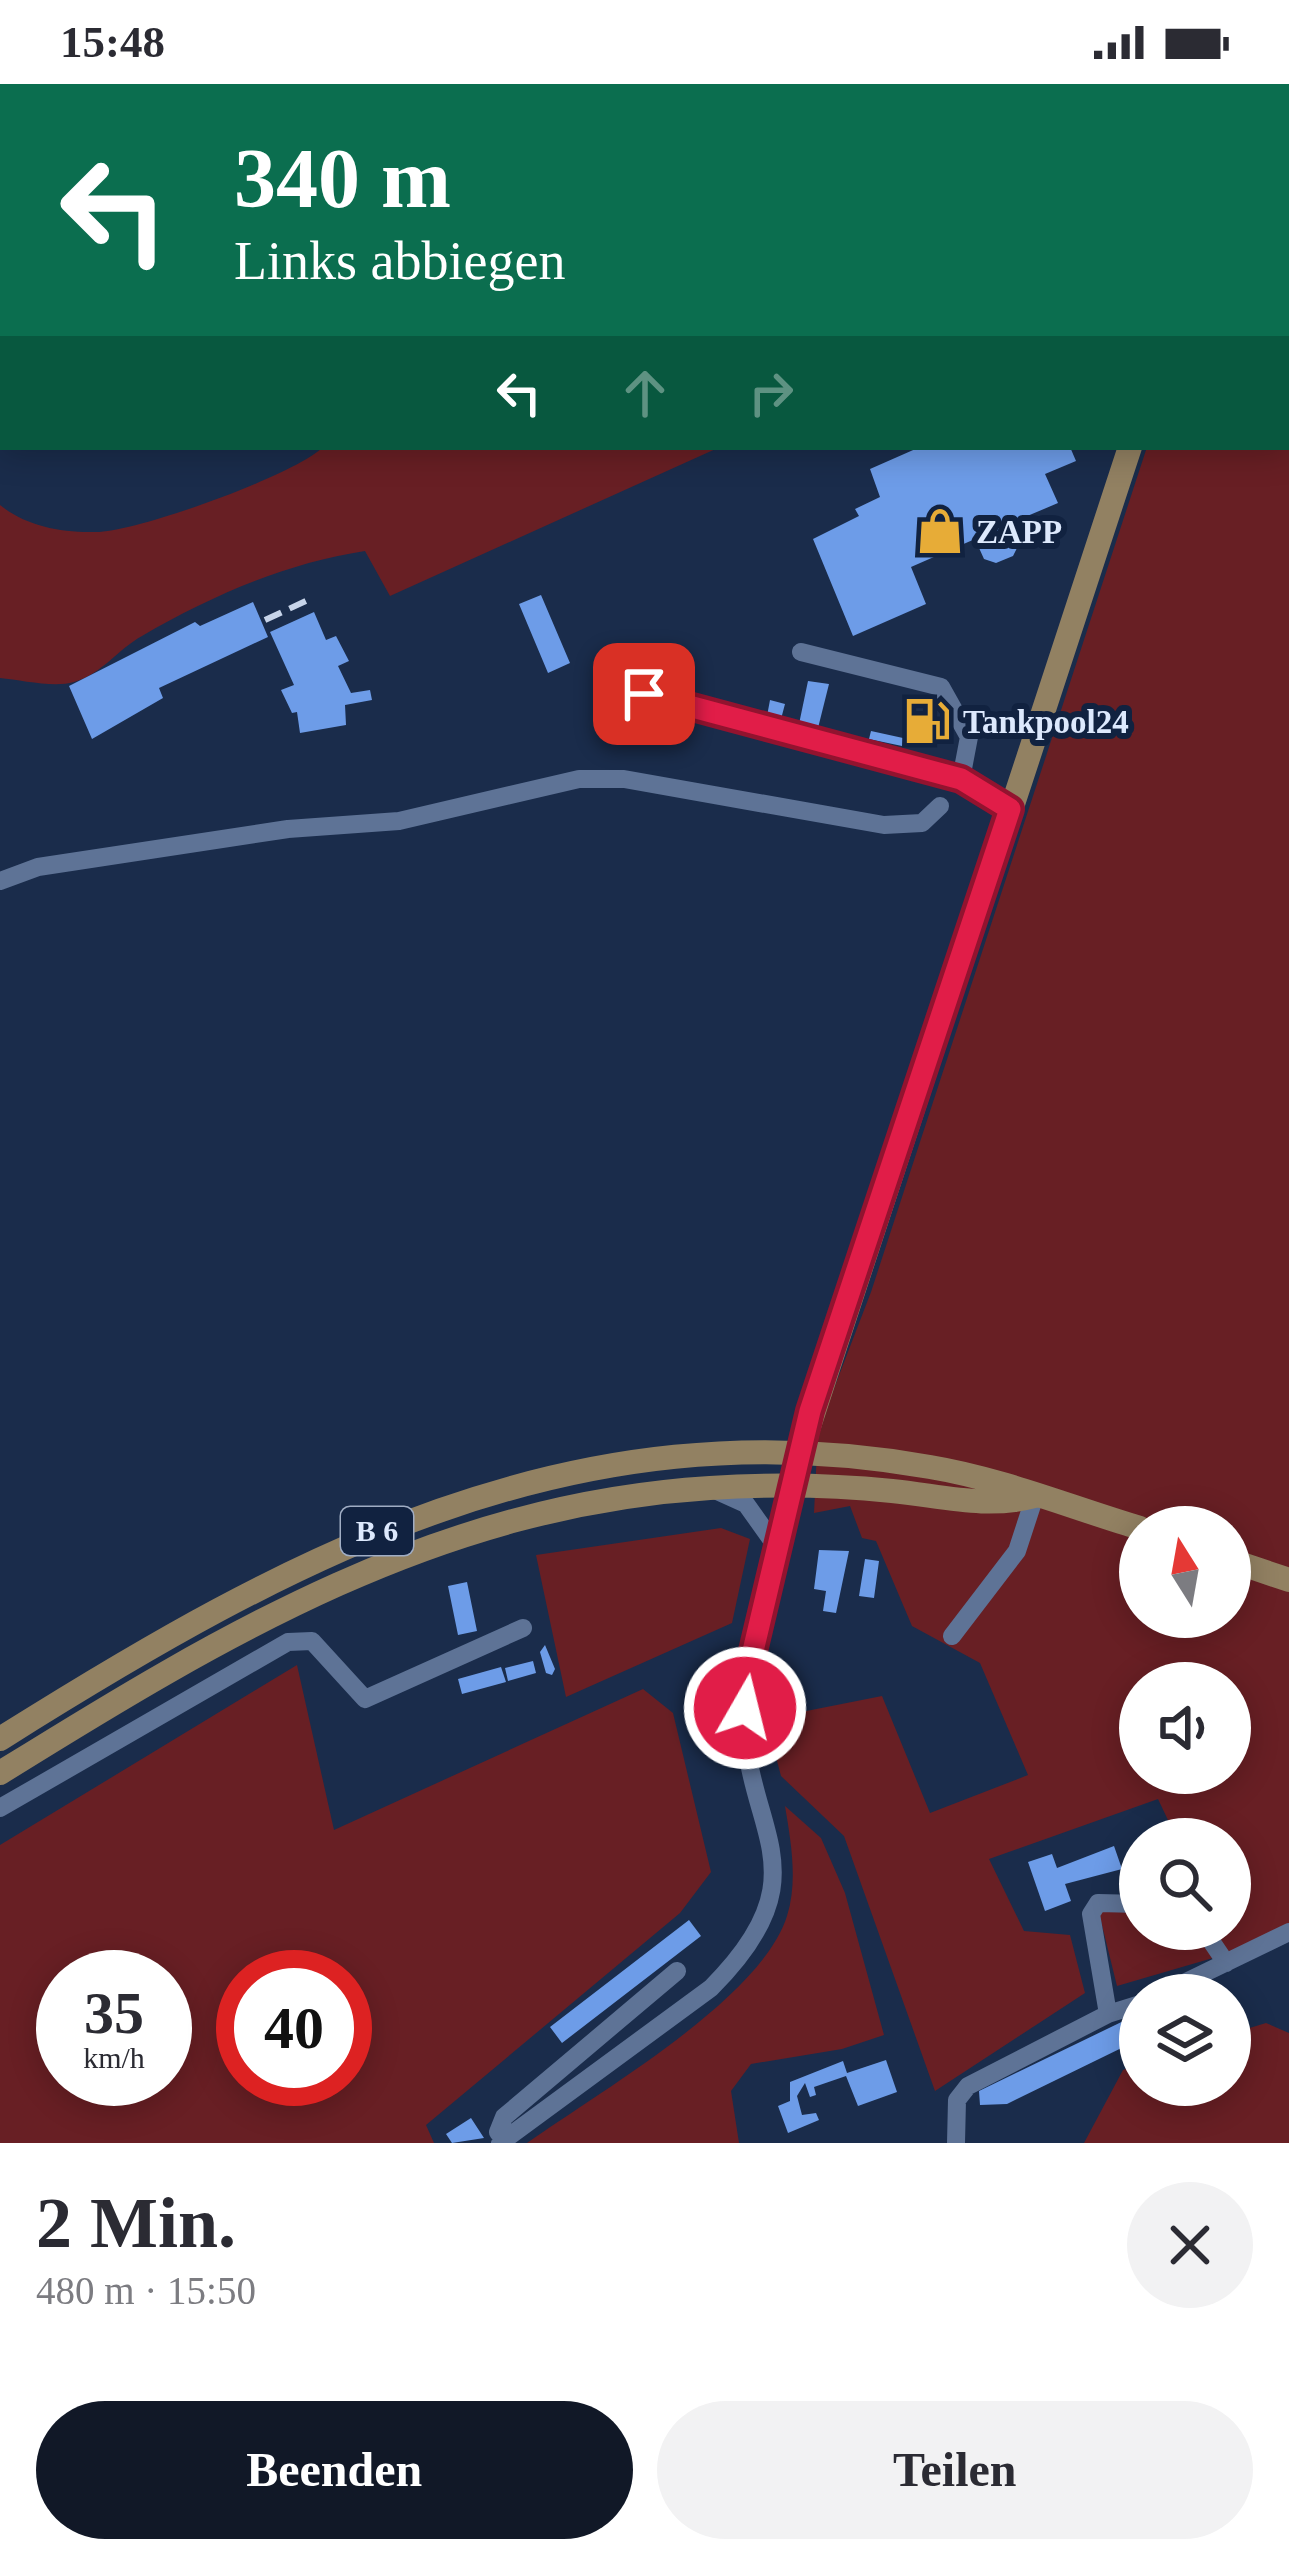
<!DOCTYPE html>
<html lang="de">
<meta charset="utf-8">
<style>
body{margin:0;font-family:"Times New Roman",serif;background:#f2f2f3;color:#2b2b33;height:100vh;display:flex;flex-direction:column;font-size:45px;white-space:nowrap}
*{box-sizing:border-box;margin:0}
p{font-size:39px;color:#7c7c81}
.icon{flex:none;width:66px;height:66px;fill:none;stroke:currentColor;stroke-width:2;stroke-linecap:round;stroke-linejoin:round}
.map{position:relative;height:2059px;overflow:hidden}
.drawer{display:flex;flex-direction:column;background:#fff;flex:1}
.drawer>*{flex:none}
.hud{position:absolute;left:0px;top:0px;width:1290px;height:366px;box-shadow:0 6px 30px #0003;background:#0b6e4f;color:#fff;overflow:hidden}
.needle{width:78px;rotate:349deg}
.fabs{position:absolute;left:1119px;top:1422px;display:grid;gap:24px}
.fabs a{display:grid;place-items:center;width:132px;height:132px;border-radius:50%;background:#fff;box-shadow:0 6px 30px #0003;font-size:60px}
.speed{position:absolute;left:36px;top:1866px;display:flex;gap:24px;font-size:60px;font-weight:700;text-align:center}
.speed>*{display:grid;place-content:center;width:156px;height:156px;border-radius:50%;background:#fff;box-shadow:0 6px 30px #0003;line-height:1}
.speed small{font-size:30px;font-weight:400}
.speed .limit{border:18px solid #d22;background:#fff;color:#111}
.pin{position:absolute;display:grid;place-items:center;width:102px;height:102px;color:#fff;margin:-51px;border-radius:24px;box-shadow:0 6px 18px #0006}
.me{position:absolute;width:132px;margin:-66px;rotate:8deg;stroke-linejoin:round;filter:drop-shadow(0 0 9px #0008)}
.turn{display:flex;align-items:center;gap:42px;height:252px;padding:0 36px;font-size:54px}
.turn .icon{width:156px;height:156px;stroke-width:2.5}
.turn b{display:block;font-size:84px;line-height:102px}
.lanes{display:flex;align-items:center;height:114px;padding:0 36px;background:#0003;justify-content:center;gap:60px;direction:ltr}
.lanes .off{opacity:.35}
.round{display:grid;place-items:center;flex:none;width:126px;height:126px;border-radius:63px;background:#f2f2f3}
.overview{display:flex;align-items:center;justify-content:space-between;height:204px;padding:0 36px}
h1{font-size:72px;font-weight:600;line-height:90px}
.primary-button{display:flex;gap:24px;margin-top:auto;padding:24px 36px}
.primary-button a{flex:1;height:138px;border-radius:72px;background:#111827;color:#fff;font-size:48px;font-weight:600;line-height:138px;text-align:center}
.primary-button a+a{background:#f2f2f3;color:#2b2b33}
.status{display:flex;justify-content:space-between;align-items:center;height:84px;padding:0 60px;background:#fff;direction:ltr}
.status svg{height:33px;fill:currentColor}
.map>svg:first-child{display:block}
</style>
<div class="status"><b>15:48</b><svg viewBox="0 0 49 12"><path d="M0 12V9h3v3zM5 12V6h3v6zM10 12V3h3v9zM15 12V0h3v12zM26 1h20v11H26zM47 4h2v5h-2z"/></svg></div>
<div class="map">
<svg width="1289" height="2059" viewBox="0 0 1289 2059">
<rect width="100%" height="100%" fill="#1a2c4b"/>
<path fill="#681f24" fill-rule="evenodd" d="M 0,0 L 408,0 L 3,3 L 0,262 Z
M 1265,0 L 1289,0 L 1289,1839 L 1230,1869 L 1117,1902 L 1098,1825 L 1140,1814 L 1140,1845 L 1230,1845 L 1230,1755 L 1177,1755 L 1158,1715 L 989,1775 L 1024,1847 L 1070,1851 L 1085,1909 L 935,2007 L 844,1752 L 781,1692 L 766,1635 L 882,1612 L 930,1729 L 1028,1691 L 980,1579 L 912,1542 L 876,1457 L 862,1454 L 850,1422 L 814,1429 L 818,1346 L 871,1208 L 1147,363 L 1287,363 L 1287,3 ZM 1140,1443 L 1230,1443 L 1230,1533 L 1140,1533 ZM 1140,1599 L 1230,1599 L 1230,1689 L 1140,1689 Z
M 323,363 L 720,363 L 390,512 L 365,467 C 286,479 211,512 142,552 C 118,565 102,590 74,598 C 54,604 21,596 0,594 L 0,421 C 26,442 61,449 96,448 C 137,448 295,391 323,363 Z
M 721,1444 L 750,1455 L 732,1539 L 566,1613 L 536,1471 Z
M 297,1581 L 334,1746 L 643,1605 L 673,1629 L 711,1788 L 680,1829 L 426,2041 L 434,2059 L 0,2059 L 0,1761 ZM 165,1893 L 165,1995 L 63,1995 L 63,1893 ZM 345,1893 L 345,1995 L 243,1995 L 243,1893 Z
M 785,1722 L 821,1754 L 845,1809 L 884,1951 L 842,1965 L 751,1980 L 731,2007 L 739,2059 L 527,2059 C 599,2008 761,1915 787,1832 C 798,1797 791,1758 785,1722 Z
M 1266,1939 L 1289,1949 L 1289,2059 L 1084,2059 L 1123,1986 L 1140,1980 L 1140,2001 L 1230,2001 L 1230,1950 Z"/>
<path fill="#6d9ce8" d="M 920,363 L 1070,363 L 1076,377 L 1045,390 L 1058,419 L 1011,439 L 1020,458 L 1013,472 L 996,479 L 984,475 L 975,455 L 911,483 L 926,520 L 853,552 L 813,455 L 859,432 L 855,425 L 880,413 L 870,385 Z
M 541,511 L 570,579 L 548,589 L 519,520 Z
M 253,518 L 268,553 L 159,604 L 163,614 L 92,655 L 69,602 L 195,538 L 200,542 Z
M 314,528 L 326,556 L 336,552 L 349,577 L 338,582 L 351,609 L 370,606 L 372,616 L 345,621 L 346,641 L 300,649 L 297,628 L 292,629 L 281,606 L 294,601 L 270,548 Z
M 808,597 L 829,600 L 818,644 L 799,640 Z
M 770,616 L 785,620 L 781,635 L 767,632 Z
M 871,647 L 903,654 L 902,662 L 869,655 Z
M 819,1466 L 849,1467 L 836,1529 L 823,1527 L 826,1507 L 814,1505 Z
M 865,1475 L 879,1477 L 874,1514 L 859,1512 Z
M 467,1498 L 477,1547 L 458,1551 L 448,1502 Z
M 545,1561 L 555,1585 L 552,1591 L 546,1589 L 540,1568 Z
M 533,1577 L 536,1589 L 508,1597 L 505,1584 Z
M 501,1583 L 506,1598 L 462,1610 L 458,1595 Z
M 1114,1762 L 1122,1785 L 1065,1800 L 1071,1817 L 1045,1827 L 1028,1778 L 1052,1770 L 1057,1784 Z
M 689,1836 L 701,1852 L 562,1959 L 550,1943 Z
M 1140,1929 L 1140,1955 L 1007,2020 L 980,2021 L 979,2007 Z
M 886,1976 L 897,2008 L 858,2022 L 846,1992 L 814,2003 L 816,2011 L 810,2013 L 805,1999 L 797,2012 L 802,2031 L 816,2029 L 819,2036 L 788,2049 L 778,2022 L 790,2017 L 790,1998 L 843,1977 L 847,1989 Z
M 471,2034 L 484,2054 L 452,2059 L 446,2050 Z"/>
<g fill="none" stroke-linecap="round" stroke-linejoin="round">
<path stroke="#5e7396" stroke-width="18" d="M 966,0 L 966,3
M 103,3 L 106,0
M 466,3 L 471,0
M 897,3 L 897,0
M 0,100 L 3,98
M 801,568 L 941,603 L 969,653 L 961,695 L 1010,725
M 613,593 L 644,610 L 961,695
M 0,797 L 38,783 L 288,745 L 399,737 L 579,695 L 624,695 L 884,741 L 922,739 L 940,722
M 715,1406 L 746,1420 L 776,1462
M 952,1552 L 1017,1467 L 1035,1412
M 0,1724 L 288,1558 L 312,1557 L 365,1615 L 523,1544
M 1203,1845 L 1226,1879
M 1159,1911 L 1289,1848
M 1108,1930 L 1091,1830 L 1098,1819 L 1140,1820
M 504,2056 L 498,2048 L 504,2033 L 677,1887
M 500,2059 L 711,1904 C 831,1784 738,1744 745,1620 C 750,1547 774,1473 790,1402
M 956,2059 L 957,2016 L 968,2002 L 1108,1930 L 1140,1920"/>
<path stroke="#928162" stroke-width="24" d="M 1246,3 L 1247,0
M 796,1382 L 1130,363
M 1230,1476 L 1289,1496
M 0,1655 C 291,1472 573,1319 930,1383 C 1002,1395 1070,1423 1140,1444
M 0,1689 C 225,1549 439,1421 710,1404 C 770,1400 832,1401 892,1407 C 942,1412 986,1425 1035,1412"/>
<path stroke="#c7d4e9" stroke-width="6" stroke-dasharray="18 9" stroke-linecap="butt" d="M 265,536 L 308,516"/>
</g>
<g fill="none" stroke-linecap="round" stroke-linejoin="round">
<defs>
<path id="route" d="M 644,610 L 961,695 L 1010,725 L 810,1327 L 753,1567 L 745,1624"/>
</defs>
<use href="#route" stroke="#92132f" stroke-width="30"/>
<use href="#route" stroke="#e11d48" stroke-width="21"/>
</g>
<defs>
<symbol id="shop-bare" viewBox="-9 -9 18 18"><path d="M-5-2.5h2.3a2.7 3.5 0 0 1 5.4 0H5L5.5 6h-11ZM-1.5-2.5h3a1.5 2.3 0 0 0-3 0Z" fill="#e7ac37" stroke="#112240" stroke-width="2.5" paint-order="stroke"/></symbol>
<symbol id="fuel-bare" viewBox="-9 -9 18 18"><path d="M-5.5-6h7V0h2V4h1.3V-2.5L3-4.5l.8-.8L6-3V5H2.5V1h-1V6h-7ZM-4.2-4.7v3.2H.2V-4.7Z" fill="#e7ac37" stroke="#112240" stroke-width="2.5" paint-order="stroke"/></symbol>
</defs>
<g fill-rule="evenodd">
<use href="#shop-bare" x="907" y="414" width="66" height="66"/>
<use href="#fuel-bare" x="894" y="604" width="66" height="66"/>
</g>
<g text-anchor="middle" stroke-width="12" stroke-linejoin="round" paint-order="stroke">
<rect fill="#112240" stroke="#a0adc4" stroke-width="3" x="341" y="1423" width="72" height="48" rx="9"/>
<g font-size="30" font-weight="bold" fill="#dde9fd">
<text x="377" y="1457">B 6</text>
</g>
<g font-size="33" font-weight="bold" fill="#dde9fd" stroke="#112240" text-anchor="start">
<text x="976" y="459">ZAPP</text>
<text x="963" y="649">Tankpool24</text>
</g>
</g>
</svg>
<div class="fabs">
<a><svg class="needle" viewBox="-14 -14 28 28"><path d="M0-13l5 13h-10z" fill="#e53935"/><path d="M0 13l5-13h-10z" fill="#7c7c81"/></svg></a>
<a><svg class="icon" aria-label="sound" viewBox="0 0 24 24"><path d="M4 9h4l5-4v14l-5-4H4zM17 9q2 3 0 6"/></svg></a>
<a><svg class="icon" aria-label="search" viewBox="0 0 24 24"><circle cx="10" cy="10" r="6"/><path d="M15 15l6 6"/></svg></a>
<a><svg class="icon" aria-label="layers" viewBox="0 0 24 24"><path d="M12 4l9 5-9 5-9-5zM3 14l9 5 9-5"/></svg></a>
</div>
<div class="speed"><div>35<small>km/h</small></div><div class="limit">40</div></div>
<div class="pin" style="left:644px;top:610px;background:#d93025"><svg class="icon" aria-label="arrive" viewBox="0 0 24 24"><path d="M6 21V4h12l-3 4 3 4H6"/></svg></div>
<svg class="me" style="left:745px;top:1624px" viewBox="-20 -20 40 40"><circle r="17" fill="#e11d48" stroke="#fff" stroke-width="3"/><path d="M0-11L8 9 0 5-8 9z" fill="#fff"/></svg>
<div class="hud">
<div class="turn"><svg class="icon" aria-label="left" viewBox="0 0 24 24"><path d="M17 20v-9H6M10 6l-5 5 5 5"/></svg><div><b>340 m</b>Links abbiegen</div></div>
<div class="lanes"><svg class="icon" aria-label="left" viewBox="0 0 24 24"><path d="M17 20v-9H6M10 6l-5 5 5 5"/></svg><svg class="icon off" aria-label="ahead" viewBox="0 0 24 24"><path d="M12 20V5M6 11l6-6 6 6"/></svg><svg class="icon off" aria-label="right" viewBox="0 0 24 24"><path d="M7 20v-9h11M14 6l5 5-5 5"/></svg></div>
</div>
</div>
<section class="drawer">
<div class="overview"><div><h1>2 Min.</h1><p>480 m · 15:50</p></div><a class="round"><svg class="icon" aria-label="close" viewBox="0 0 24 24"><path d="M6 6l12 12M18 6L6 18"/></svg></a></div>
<div class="primary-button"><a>Beenden</a><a>Teilen</a></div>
</section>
